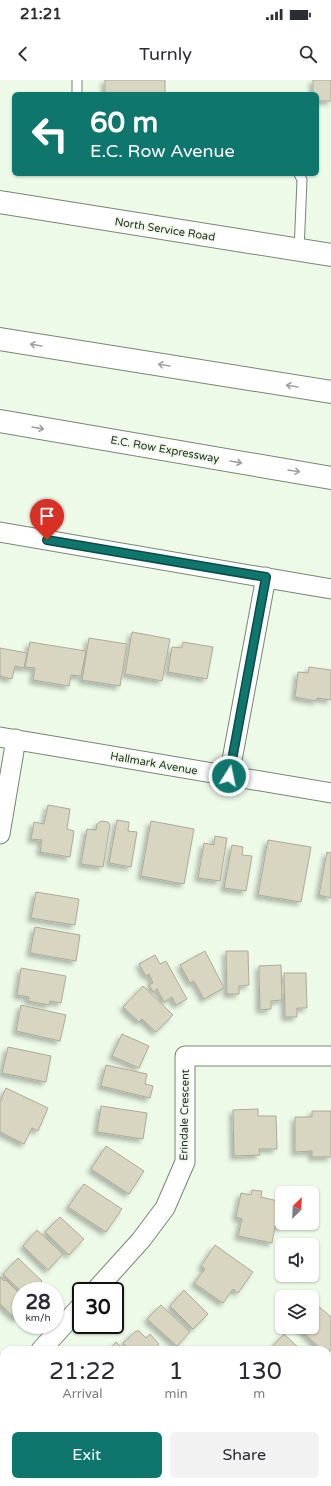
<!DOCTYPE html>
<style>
body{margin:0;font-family:"Varela Round",sans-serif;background:#f2f2f3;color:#2b2b33;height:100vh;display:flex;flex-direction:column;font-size:15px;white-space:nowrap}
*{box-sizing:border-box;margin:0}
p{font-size:13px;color:#7c7c81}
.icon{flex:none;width:22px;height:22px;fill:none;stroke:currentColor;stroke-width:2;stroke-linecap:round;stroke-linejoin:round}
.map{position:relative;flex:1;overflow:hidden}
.panel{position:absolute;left:0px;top:1266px;width:331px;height:140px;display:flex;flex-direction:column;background:#fff;border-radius:12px 12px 0 0;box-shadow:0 1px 3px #0004}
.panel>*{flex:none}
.top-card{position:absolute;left:12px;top:12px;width:307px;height:84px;border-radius:6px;box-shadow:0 1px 3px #0004;background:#0f766e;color:#fff;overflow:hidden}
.needle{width:26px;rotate:24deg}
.tools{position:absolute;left:275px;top:1106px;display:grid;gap:8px}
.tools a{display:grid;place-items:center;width:44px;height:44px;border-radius:6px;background:#fff;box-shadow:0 1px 3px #0004;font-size:20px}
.speed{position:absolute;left:12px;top:1202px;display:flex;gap:8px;font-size:20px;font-weight:700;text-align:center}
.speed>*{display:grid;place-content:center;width:52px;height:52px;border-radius:50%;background:#fff;box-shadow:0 1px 3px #0004;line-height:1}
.speed small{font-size:10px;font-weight:400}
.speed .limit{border:2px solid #111;border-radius:6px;background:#fff;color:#111}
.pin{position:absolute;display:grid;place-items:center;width:34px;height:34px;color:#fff;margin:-41px -17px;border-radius:50% 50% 50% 0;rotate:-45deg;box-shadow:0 0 4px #0007}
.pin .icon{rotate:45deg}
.me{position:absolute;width:44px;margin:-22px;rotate:10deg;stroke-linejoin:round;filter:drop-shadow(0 0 3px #0008)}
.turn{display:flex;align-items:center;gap:14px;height:84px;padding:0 12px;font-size:18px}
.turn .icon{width:52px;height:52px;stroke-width:2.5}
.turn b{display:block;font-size:28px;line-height:34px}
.eta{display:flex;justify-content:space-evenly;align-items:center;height:68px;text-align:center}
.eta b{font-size:24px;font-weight:600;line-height:28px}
.cta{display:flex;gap:8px;margin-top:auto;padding:8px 12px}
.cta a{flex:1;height:46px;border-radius:6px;background:#0f766e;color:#fff;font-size:16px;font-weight:600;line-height:46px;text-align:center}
.cta a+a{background:#f2f2f3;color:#2b2b33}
.status{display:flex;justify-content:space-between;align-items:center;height:28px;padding:0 20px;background:#fff;direction:ltr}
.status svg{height:11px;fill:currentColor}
header{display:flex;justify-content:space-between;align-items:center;height:52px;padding:0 12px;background:#fff;font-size:18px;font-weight:600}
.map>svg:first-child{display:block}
</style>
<div class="status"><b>21:21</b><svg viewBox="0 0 49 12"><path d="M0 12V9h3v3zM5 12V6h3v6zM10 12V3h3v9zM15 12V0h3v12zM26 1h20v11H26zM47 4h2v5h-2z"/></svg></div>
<header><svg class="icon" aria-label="back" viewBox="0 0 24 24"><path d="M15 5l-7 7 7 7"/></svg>Turnly<svg class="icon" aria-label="search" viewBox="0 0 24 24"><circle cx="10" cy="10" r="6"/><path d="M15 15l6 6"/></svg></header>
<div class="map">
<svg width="331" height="1406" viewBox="0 0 331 1406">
<defs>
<filter id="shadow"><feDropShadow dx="-3.5" dy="3.5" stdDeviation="2" flood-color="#0004"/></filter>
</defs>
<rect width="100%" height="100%" fill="#edfae8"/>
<path fill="#d8d6c1" stroke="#acab97" filter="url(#shadow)" d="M 105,0 L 165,0 L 165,14 L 105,14 Z
M 313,0 L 331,0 L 331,21 L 317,21 L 317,14 L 313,14 Z
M 132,552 L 170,559 L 162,601 L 125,594 Z
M 89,558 L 127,564 L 120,606 L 82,600 Z
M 30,562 L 86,571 L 81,596 L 71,595 L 69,606 L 33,600 L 35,588 L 25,587 Z
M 183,562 L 213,567 L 207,599 L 168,592 L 172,567 L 182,568 Z
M 0,568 L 27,573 L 24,588 L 15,586 L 12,599 L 0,596 Z
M 309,587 L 331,590 L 331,620 L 317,618 L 316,621 L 295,617 L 298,592 L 308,593 Z
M 48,725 L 70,729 L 67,749 L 74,751 L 70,777 L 40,772 L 42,760 L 31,759 L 34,742 L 44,744 Z
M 117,740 L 129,742 L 128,751 L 137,752 L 131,787 L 109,783 Z
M 101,741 L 108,742 L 110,745 L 103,787 L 81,784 L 87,749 L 96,750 L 97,744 Z
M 151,741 L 194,749 L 184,804 L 141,796 Z
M 215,756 L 227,758 L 220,801 L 198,798 L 204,763 L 214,765 Z
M 268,760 L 311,767 L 301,822 L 258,815 Z
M 232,765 L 243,767 L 242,775 L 252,776 L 246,811 L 224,808 Z
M 327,772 L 331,773 L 331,818 L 319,815 Z
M 36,812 L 79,819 L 75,845 L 31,838 Z
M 35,847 L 80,855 L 76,881 L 30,873 Z
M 205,871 L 224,908 L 204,919 L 194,901 L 190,903 L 180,885 Z
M 226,871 L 248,871 L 249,905 L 239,906 L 239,914 L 227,914 Z
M 155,875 L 160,884 L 166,881 L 187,919 L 176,925 L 172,917 L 164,922 L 157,909 L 153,912 L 149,905 L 153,903 L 149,894 L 146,896 L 139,884 Z
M 281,885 L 282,920 L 271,921 L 271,929 L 260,930 L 259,886 Z
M 21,888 L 66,896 L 61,923 L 50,921 L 49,925 L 28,921 L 29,917 L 17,915 Z
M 284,893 L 306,893 L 307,928 L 297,928 L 297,937 L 285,937 Z
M 143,906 L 173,935 L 156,952 L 142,939 L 139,942 L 123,927 Z
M 21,925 L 66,935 L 60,961 L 16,951 Z
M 122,954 L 149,966 L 139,988 L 112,976 Z
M 8,967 L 51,976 L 46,1002 L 2,993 Z
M 106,985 L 147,994 L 145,1004 L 153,1006 L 150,1018 L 101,1006 Z
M 6,1008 L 48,1028 L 38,1051 L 32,1048 L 24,1064 L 0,1052 L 0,1022 Z
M 101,1026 L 147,1033 L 143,1059 L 97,1052 Z
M 258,1029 L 258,1036 L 276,1036 L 277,1069 L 259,1069 L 260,1075 L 234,1076 L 233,1030 Z
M 312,1031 L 331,1031 L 331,1077 L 312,1077 L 312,1071 L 295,1072 L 295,1037 L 312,1037 Z
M 106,1066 L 144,1091 L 129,1114 L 91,1089 Z
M 84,1104 L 122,1129 L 106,1152 L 68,1127 Z
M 252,1110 L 262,1111 L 261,1117 L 282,1122 L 281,1148 L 275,1146 L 272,1163 L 238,1156 L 242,1139 L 236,1137 L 241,1113 L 251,1115 Z
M 60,1137 L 84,1159 L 69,1175 L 45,1152 Z
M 37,1150 L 63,1174 L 48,1190 L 23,1166 Z
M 215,1165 L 253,1192 L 238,1213 L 233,1209 L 223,1223 L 194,1203 L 205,1189 L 201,1186 Z
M 18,1178 L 42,1201 L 32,1211 L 21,1211 L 3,1194 Z
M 0,1197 L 4,1201 L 6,1200 L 21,1215 L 21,1234 L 16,1239 L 0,1224 Z
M 184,1210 L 208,1234 L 193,1249 L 170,1226 Z
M 161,1225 L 190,1252 L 177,1266 L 147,1239 Z
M 317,1225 L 331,1237 L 331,1270 L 327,1274 L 327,1270 L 322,1270 L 298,1247 L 312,1247 L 312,1230 Z
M 136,1251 L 139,1251 L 146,1258 L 150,1254 L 159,1264 L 155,1268 L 157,1270 L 129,1270 L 123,1263 Z
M 284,1254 L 301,1270 L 269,1270 Z
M 116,1262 L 124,1270 L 109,1270 Z
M 331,1394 L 331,1406 L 319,1406 L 323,1402 L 327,1402 L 327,1398 Z
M 149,1402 L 165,1402 L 169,1406 L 173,1402 L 178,1406 L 145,1406 Z"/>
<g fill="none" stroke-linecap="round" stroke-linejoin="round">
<defs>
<path id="service" d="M 77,0 L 77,14
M 299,94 L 302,100 L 299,171"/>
<path id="minor" d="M 0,452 L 331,509
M 0,657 L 331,713
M 229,696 L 266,497
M 0,754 L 16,659
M 95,1211 L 141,1160 L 165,1128 L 185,1082 L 185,976 L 331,976
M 41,1270 L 81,1226
M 0,1314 L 4,1310
M 327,1324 L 331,1320
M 0,1356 L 4,1360
M 47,1402 L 51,1406
M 249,1406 L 253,1402"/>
<path id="tertiary" d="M 0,122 L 331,175"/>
<path id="motorway" d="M 0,259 L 331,312
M 0,341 L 331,398"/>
</defs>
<use href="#service" stroke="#798574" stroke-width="11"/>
<use href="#minor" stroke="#798574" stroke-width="21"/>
<use href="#tertiary" stroke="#798574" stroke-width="24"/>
<use href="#motorway" stroke="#798574" stroke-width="24"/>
<use href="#service" stroke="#fff" stroke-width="9"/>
<use href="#minor" stroke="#fff" stroke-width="19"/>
<use href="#tertiary" stroke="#fff" stroke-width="22"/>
<use href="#motorway" stroke="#fff" stroke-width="22"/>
</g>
<defs><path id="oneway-shaft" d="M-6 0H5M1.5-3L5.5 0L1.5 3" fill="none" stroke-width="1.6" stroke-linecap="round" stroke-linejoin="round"/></defs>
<g stroke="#9fa19e">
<use href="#oneway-shaft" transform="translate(36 265) rotate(-171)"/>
<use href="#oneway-shaft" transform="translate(164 285) rotate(-171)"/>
<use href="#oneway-shaft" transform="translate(292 306) rotate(-171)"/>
<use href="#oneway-shaft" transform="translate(38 348) rotate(10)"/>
<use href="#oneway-shaft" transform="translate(236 382) rotate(10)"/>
<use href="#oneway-shaft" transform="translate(294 391) rotate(9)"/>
</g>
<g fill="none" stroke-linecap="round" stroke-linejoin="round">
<defs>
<path id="route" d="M 47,460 L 266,497 L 229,696"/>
</defs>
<use href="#route" stroke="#0a4d48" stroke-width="10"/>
<use href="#route" stroke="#0f766e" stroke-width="7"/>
</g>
<g text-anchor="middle" stroke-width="3.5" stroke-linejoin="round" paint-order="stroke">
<g font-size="11" fill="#292e27" stroke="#edfae8">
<text transform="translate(165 149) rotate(9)" y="4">North Service Road</text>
<text transform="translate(165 369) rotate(10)" y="4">E.C. Row Expressway</text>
<text transform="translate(154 683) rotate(10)" y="4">Hallmark Avenue</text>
<text transform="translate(184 1035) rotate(-89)" y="4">Erindale Crescent</text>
</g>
</g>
</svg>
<div class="tools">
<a><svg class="needle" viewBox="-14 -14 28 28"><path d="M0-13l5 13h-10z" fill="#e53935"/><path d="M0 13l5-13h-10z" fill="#7c7c81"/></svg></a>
<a><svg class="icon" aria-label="sound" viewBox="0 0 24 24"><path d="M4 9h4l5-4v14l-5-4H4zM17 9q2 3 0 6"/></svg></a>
<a><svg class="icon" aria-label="layers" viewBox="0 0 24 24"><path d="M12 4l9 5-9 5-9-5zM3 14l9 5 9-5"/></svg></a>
</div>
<div class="speed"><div>28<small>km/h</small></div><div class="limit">30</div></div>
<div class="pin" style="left:47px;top:460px;background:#d93025"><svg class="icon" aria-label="arrive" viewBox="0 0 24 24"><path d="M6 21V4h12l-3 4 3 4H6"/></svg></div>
<svg class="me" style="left:229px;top:696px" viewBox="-20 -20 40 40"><circle r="17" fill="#0f766e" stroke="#fff" stroke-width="3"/><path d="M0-11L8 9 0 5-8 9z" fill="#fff"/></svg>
<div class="top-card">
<div class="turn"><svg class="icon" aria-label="left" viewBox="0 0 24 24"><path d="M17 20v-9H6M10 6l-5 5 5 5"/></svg><div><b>60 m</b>E.C. Row Avenue</div></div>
</div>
<section class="panel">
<div class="eta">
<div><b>21:22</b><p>Arrival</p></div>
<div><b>1</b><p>min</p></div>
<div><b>130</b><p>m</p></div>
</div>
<div class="cta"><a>Exit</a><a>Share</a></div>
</section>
</div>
